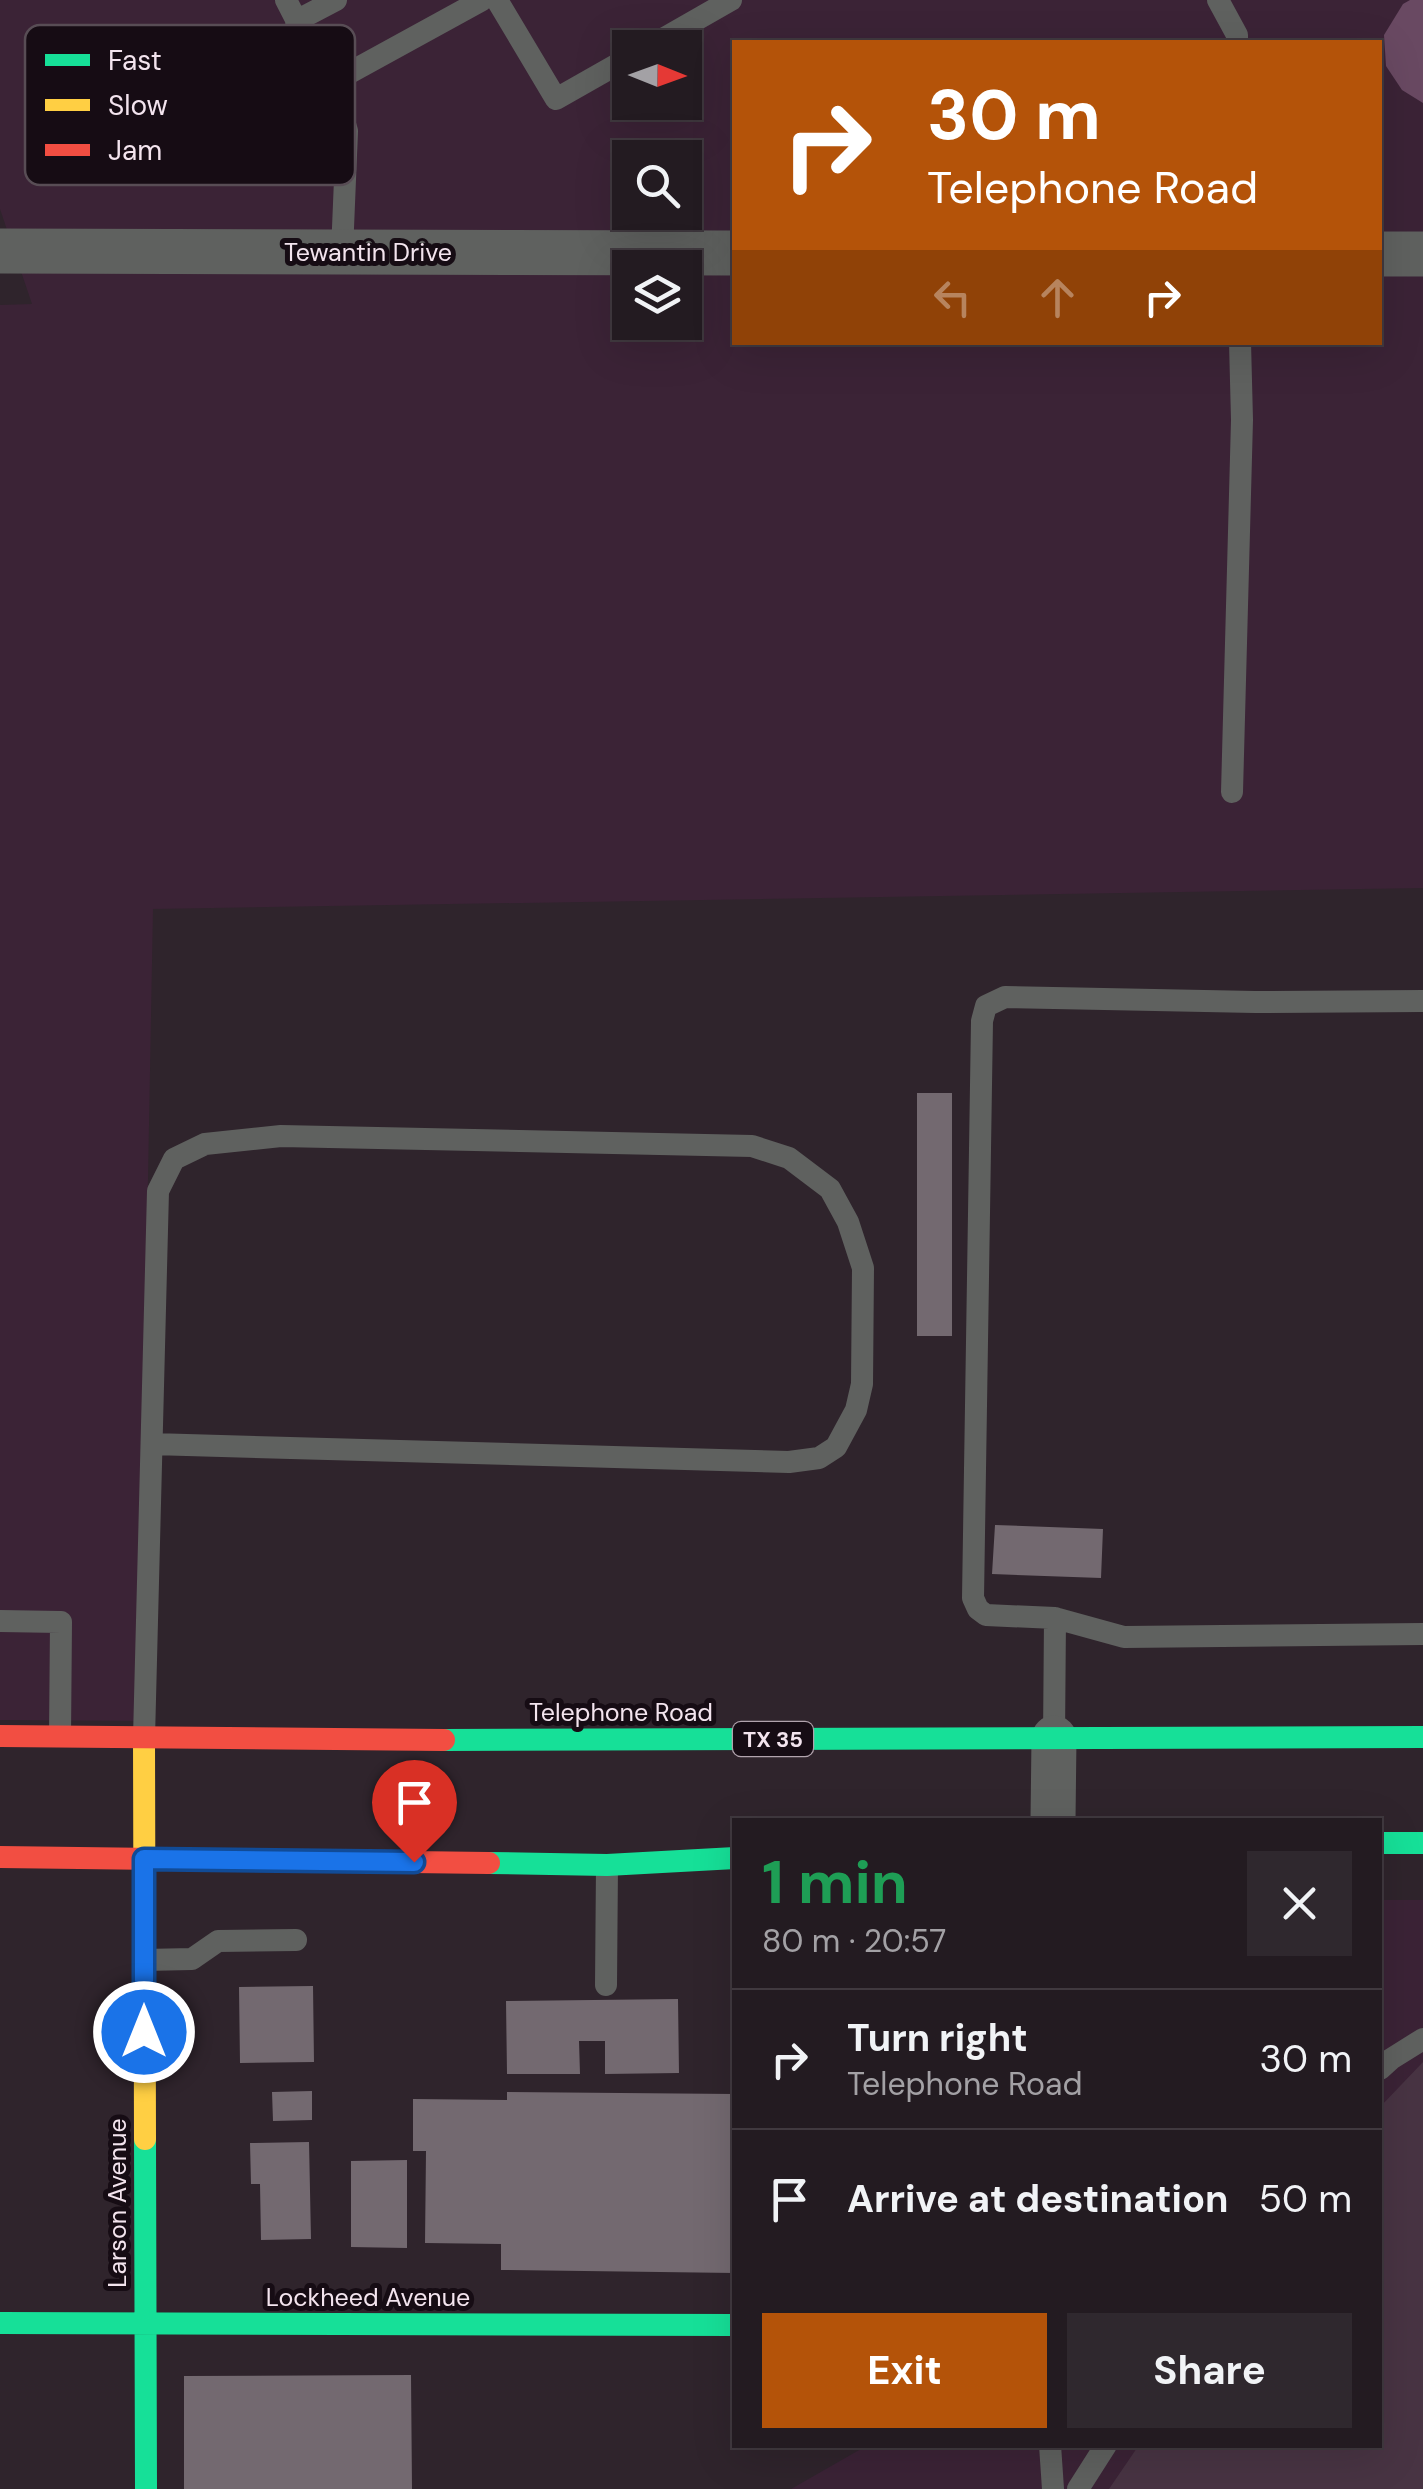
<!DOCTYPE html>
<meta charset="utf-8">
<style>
body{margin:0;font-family:"DM Sans",sans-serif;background:#2f282e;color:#f1f3f6;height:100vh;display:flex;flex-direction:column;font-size:38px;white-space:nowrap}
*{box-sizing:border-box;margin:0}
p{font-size:32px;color:#a3a1a5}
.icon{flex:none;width:55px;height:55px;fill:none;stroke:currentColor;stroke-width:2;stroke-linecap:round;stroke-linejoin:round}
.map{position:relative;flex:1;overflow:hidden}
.sheet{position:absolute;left:732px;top:1818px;width:650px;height:630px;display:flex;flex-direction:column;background:#231b21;border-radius:0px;box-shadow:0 10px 40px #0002,0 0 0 2px #40393f}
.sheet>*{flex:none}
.banner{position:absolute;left:732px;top:40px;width:650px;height:305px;border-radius:0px;box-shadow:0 10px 40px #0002,0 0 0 2px #40393f;background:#b45309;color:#fff;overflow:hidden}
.needle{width:65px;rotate:91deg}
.tools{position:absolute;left:612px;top:30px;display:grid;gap:20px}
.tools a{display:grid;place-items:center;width:90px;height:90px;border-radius:0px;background:#231b21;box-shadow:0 10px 40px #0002,0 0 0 2px #40393f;font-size:50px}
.pin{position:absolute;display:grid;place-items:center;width:85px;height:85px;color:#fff;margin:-102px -42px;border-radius:50% 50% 50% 0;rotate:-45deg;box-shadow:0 0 10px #0007}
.pin .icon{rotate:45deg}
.me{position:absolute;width:110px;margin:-55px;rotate:0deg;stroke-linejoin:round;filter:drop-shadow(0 0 8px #0008)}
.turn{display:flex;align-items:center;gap:35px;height:210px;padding:0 30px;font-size:45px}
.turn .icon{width:130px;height:130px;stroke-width:2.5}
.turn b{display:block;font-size:70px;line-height:85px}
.lanes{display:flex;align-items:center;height:95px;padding:0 30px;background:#0003;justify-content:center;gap:50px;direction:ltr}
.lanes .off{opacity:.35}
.round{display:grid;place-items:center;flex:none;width:105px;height:105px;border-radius:0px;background:#2f282e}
.summary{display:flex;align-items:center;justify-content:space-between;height:170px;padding:0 30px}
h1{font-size:60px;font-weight:700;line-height:75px;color:#1e9e55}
.action{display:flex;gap:20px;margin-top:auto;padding:20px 30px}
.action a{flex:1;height:115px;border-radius:0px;background:#b45309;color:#fff;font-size:40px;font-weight:700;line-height:115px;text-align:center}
.action a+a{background:#2f282e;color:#f1f3f6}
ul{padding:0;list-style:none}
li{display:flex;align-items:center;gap:30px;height:140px;padding:0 30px;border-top:2px solid #40393f}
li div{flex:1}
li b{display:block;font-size:38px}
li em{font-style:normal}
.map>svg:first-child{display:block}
</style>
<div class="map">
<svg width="1423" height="2489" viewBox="0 0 1423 2489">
<rect width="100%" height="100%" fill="#2f242c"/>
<path fill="#3b2336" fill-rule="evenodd" d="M 0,0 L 1423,0 L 1423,888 L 153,909 L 138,1721 L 0,1720 L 0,305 L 32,304 L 0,209 ZM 735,42 L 1380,42 L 1380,342 L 735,342 ZM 630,48 L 685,48 L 685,102 L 630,102 ZM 630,158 L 685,158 L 685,212 L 630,212 ZM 630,268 L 685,268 L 685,322 L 630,322 Z
M 1380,1900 L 1423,1900 L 1423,2489 L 791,2489 L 868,2445 L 1380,2445 Z"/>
<path fill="#483443" d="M 1423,2062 L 1423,2489 L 1109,2489 L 1139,2445 L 1380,2445 L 1380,2107 Z"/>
<path fill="#694962" d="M 1410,0 L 1423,0 L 1423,103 L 1402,90 L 1386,66 L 1384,35 L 1403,4 Z"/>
<path fill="#736970" d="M 917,1093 L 952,1093 L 952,1336 L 917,1336 Z
M 995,1525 L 1103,1529 L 1101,1578 L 992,1574 Z
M 313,1986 L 314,2062 L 240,2063 L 239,1987 Z
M 678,1999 L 679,2073 L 605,2074 L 605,2041 L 579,2041 L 580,2074 L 507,2074 L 506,2001 Z
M 312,2091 L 312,2120 L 273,2121 L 272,2092 Z
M 507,2092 L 735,2094 L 735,2273 L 501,2270 L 501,2244 L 425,2243 L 426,2151 L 413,2151 L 413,2099 L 507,2100 Z
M 309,2142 L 311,2239 L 261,2240 L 260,2184 L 251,2184 L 250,2143 Z
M 407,2160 L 407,2248 L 351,2247 L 351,2161 Z
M 411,2375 L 412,2489 L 184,2489 L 184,2376 Z"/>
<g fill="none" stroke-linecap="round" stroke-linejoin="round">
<path stroke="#5f615f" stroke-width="22" d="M 286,0 L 339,103 L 347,131 L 342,252
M 497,0 L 556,99 L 630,57
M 1218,0 L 1237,35 L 1237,42
M 296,21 L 336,0
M 647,48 L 731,0
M 329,84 L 482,0
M 1232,792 L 1242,420 L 1240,342
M 1423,1001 L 1255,1002 L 1005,997 L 986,1006 L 982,1021 L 973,1598 L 978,1609 L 986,1615 L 1055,1618 L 1124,1637 L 1423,1634
M 0,1621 L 61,1622 L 60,1736
M 144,1738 L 158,1191 L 174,1159 L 205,1144 L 281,1136 L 752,1146 L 789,1158 L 830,1189 L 848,1222 L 863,1268 L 862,1384 L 856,1410 L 836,1447 L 819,1458 L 789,1462 L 152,1444
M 1054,1738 L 1055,1618
M 144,1960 L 192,1959 L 218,1941 L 296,1940
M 606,1985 L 607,1865
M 1380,2069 L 1391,2059 L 1423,2039
M 1050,2445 L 1053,2489
M 1078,2489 L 1106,2445"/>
<path stroke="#5f615f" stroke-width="45" d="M 0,251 L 735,253
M 1380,254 L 1423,254
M 1053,1820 L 1054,1738"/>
<path stroke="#16e098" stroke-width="22" d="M 444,1740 L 1423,1737
M 1380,1843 L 1423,1843
M 489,1863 L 607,1865 L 735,1858
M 145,2139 L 146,2489
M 0,2323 L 735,2325"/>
<path stroke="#ffcf43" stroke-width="22" d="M 144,1738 L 145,2139"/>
<path stroke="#f24e42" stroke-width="22" d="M 0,1736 L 444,1740
M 0,1857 L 489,1863"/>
</g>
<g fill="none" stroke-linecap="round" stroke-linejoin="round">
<defs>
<path id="route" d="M 144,2032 L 144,1859 L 414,1862"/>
</defs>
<use href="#route" stroke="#114b97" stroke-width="25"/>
<use href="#route" stroke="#1a73e8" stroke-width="18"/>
</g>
<g text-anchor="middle" stroke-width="10" stroke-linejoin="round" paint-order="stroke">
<rect fill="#160c14" stroke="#b1a3ad" stroke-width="2.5" x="733" y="1722" width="80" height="34" rx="8"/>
<g font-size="22" font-weight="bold" fill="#f3e4ee">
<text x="773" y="1747">TX 35</text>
</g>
<g font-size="25" fill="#f3e4ee" stroke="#160c14">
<text x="368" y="261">Tewantin Drive</text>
<text x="621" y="1721">Telephone Road</text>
<text transform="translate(117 2203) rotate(-90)" y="9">Larson Avenue</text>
<text x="368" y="2306">Lockheed Avenue</text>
</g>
</g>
<rect x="25" y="25" width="330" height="160" rx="15" fill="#160c14" stroke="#584d55" stroke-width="2.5"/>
<rect x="45" y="54" width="45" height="12" fill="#16e098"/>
<rect x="45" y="99" width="45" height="12" fill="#ffcf43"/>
<rect x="45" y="144" width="45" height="12" fill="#f24e42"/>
<g font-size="28" fill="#f3e4ee">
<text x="108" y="70">Fast</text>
<text x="108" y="115">Slow</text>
<text x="108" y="160">Jam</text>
</g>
</svg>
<div class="tools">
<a><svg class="needle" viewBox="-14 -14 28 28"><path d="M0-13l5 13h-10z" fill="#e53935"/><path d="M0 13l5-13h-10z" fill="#a3a1a5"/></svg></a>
<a><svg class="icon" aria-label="search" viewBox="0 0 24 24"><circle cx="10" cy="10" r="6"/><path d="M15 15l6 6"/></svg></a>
<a><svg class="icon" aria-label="layers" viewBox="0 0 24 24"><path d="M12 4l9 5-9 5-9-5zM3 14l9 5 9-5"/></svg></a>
</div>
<div class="pin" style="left:414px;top:1862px;background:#d93025"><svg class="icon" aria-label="arrive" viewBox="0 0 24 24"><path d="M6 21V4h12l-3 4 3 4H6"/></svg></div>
<svg class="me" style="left:144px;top:2032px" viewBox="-20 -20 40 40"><circle r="17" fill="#1a73e8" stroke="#fff" stroke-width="3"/><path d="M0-11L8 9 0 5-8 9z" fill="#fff"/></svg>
<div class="banner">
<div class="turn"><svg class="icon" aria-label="right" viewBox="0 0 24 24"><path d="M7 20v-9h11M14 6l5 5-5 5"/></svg><div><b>30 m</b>Telephone Road</div></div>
<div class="lanes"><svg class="icon off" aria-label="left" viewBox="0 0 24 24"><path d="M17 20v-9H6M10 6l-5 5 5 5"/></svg><svg class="icon off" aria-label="ahead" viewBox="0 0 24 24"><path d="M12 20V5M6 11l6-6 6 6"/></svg><svg class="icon" aria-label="right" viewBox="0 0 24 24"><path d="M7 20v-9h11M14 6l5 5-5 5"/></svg></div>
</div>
<section class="sheet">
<div class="summary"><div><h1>1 min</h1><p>80 m · 20:57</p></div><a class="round"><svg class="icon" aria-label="close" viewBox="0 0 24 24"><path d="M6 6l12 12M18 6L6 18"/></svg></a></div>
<ul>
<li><svg class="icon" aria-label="right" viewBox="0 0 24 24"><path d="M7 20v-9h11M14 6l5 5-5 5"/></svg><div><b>Turn right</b><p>Telephone Road</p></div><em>30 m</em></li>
<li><svg class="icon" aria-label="arrive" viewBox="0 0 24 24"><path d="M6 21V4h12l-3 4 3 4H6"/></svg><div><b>Arrive at destination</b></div><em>50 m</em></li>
</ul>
<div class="action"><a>Exit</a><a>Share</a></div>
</section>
</div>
